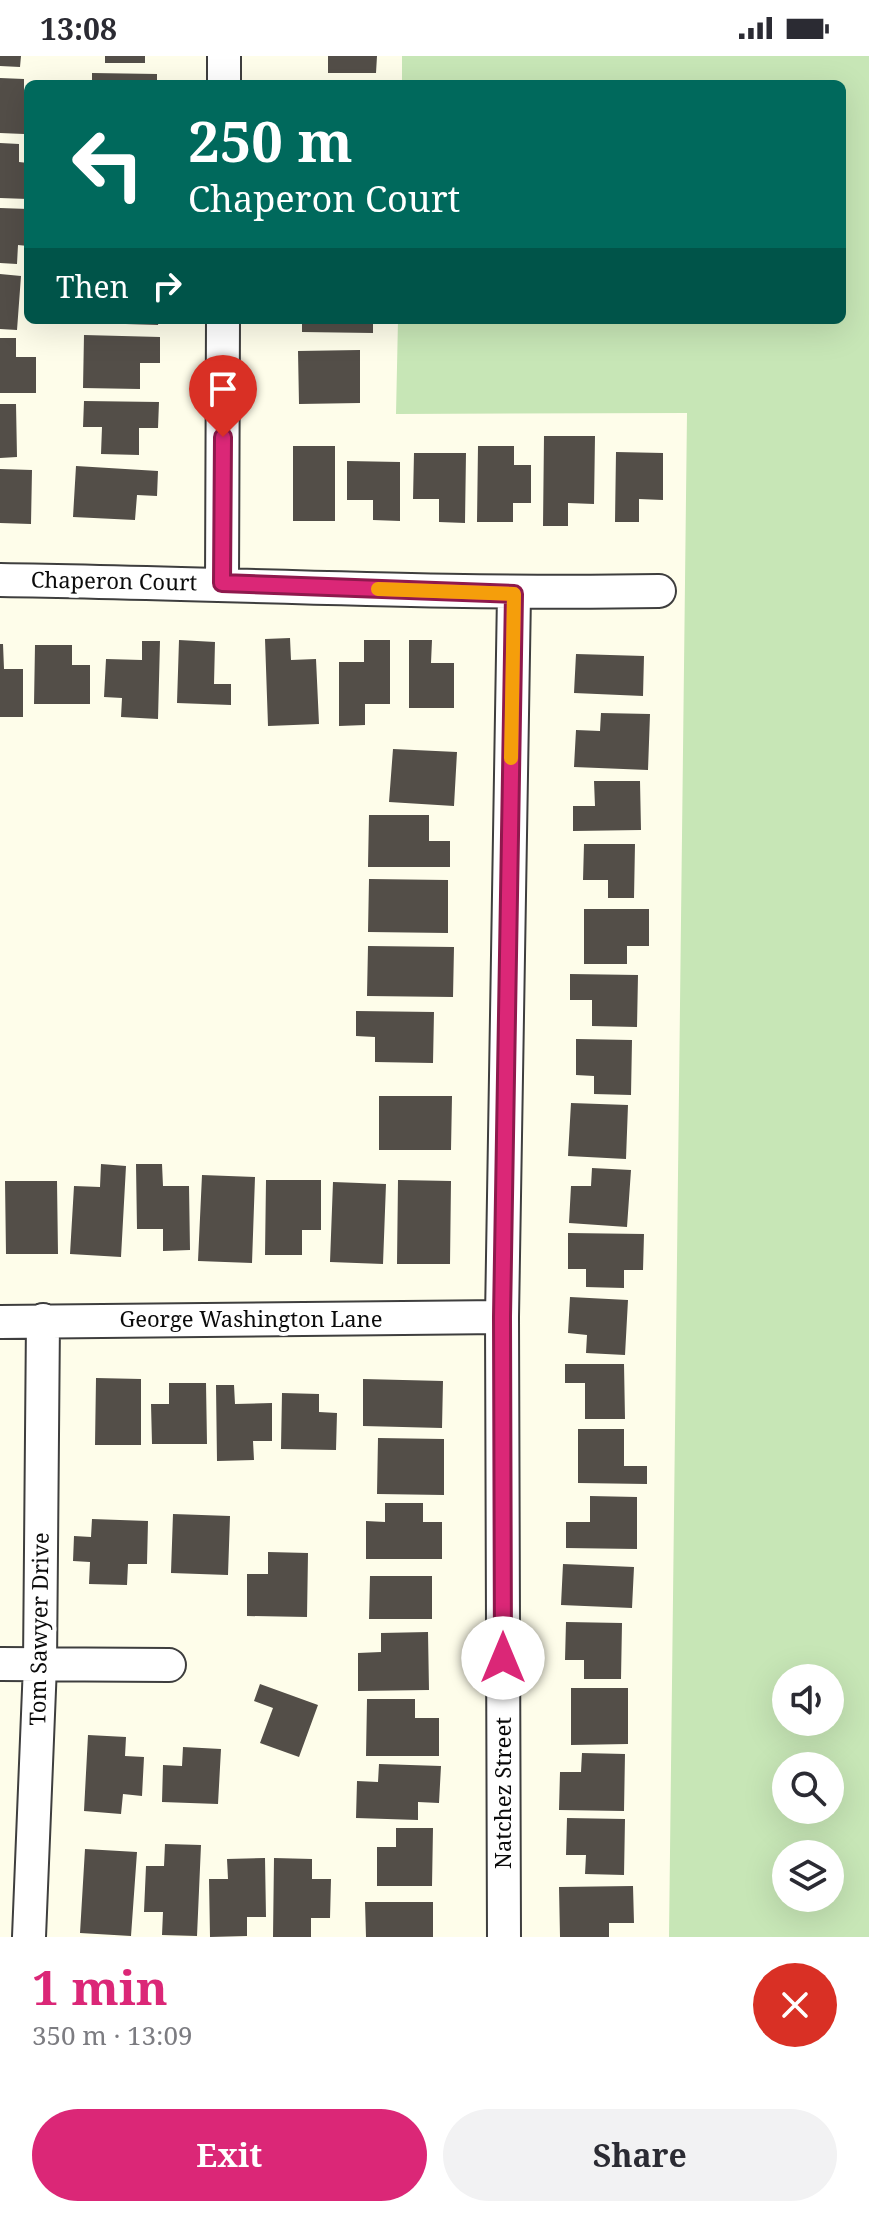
<!DOCTYPE html>
<meta charset="utf-8">
<style>
body{margin:0;font-family:"Noto Serif",serif;background:#f2f2f3;color:#2b2b33;height:100vh;display:flex;flex-direction:column;font-size:30px;white-space:nowrap}
*{box-sizing:border-box;margin:0}
p{font-size:26px;color:#7c7c81}
.icon{flex:none;width:44px;height:44px;fill:none;stroke:currentColor;stroke-width:2;stroke-linecap:round;stroke-linejoin:round}
.map{position:relative;height:1881px;overflow:hidden}
.details{display:flex;flex-direction:column;background:#fff;flex:1}
.details>*{flex:none}
.guide{position:absolute;left:24px;top:24px;width:822px;height:244px;border-radius:12px;box-shadow:0 8px 32px #0002;background:#00695c;color:#fff;overflow:hidden}
.tools{position:absolute;left:772px;top:1608px;display:grid;gap:16px}
.tools a{display:grid;place-items:center;width:72px;height:72px;border-radius:50%;background:#fff;box-shadow:0 8px 32px #0002;font-size:40px}
.pin{position:absolute;display:grid;place-items:center;width:68px;height:68px;color:#fff;margin:-82px -34px;border-radius:50% 50% 50% 0;rotate:-45deg;box-shadow:0 0 8px #0007}
.pin .icon{rotate:45deg}
.me{position:absolute;width:88px;margin:-44px;rotate:0deg;stroke-linejoin:round;filter:drop-shadow(0 0 6px #0008)}
.turn{display:flex;align-items:center;gap:28px;height:168px;padding:0 32px;font-size:36px}
.turn .icon{width:104px;height:104px;stroke-width:2.5}
.turn b{display:block;font-size:56px;line-height:68px}
.then{display:flex;align-items:center;height:76px;padding:0 32px;background:#0003;gap:16px;font-size:30px}
.round{display:grid;place-items:center;flex:none;width:84px;height:84px;border-radius:42px;background:#f2f2f3}
.headline{display:flex;align-items:center;justify-content:space-between;height:136px;padding:0 32px}
h1{font-size:48px;font-weight:700;line-height:60px;color:#db2777}
.cta{display:flex;gap:16px;margin-top:auto;padding:16px 32px}
.cta a{flex:1;height:92px;border-radius:48px;background:#db2777;color:#fff;font-size:32px;font-weight:700;line-height:92px;text-align:center}
.cta a+a{background:#f2f2f3;color:#2b2b33}
.status{display:flex;justify-content:space-between;align-items:center;height:56px;padding:0 40px;background:#fff;direction:ltr}
.status svg{height:22px;fill:currentColor}
.map>svg:first-child{display:block}
</style>
<div class="status"><b>13:08</b><svg viewBox="0 0 49 12"><path d="M0 12V9h3v3zM5 12V6h3v6zM10 12V3h3v9zM15 12V0h3v12zM26 1h20v11H26zM47 4h2v5h-2z"/></svg></div>
<div class="map">
<svg width="869" height="1881" viewBox="0 0 869 1881">
<rect width="100%" height="100%" fill="#fefdea"/>
<path fill="#c7e6b6" fill-rule="evenodd" d="M 402,0 L 869,0 L 869,1881 L 669,1881 L 687,357 L 396,358 L 398,264 L 842,264 L 842,28 L 402,28 ZM 786,1622 L 830,1622 L 830,1666 L 786,1666 ZM 786,1710 L 830,1710 L 830,1754 L 786,1754 ZM 786,1798 L 830,1798 L 830,1842 L 786,1842 Z"/>
<path fill="#534e48" d="M 0,0 L 21,0 L 20,11 L 0,10 Z
M 105,0 L 145,0 L 145,7 L 105,7 Z
M 328,0 L 377,0 L 376,17 L 328,17 Z
M 92,17 L 157,18 L 157,28 L 92,28 Z
M 0,22 L 24,23 L 24,78 L 0,77 Z
M 0,87 L 19,88 L 19,106 L 28,107 L 28,143 L 0,142 Z
M 0,152 L 28,153 L 28,190 L 18,189 L 17,208 L 0,207 Z
M 0,218 L 21,220 L 17,274 L 0,273 Z
M 93,264 L 159,264 L 158,269 L 93,267 Z
M 302,264 L 373,264 L 373,277 L 302,276 Z
M 84,279 L 160,281 L 160,307 L 140,307 L 140,333 L 83,332 Z
M 0,282 L 16,282 L 16,301 L 36,301 L 36,337 L 0,337 Z
M 360,294 L 360,347 L 299,348 L 298,295 Z
M 84,345 L 159,346 L 158,372 L 139,372 L 139,399 L 101,398 L 102,371 L 83,371 Z
M 0,348 L 16,348 L 17,401 L 0,402 Z
M 544,380 L 595,380 L 594,448 L 568,447 L 568,470 L 543,470 Z
M 293,390 L 335,390 L 335,465 L 293,465 Z
M 478,390 L 514,390 L 514,409 L 531,409 L 531,447 L 513,447 L 513,466 L 477,466 Z
M 616,396 L 663,397 L 663,444 L 639,443 L 639,466 L 615,466 Z
M 414,397 L 466,397 L 465,467 L 439,466 L 439,443 L 413,443 Z
M 347,405 L 400,406 L 400,465 L 373,464 L 373,444 L 347,444 Z
M 76,410 L 158,415 L 157,440 L 137,439 L 135,464 L 73,461 Z
M 0,413 L 32,414 L 31,468 L 0,467 Z
M 290,582 L 291,604 L 316,603 L 319,668 L 268,670 L 265,583 Z
M 179,584 L 215,586 L 214,628 L 231,628 L 231,649 L 177,647 Z
M 364,584 L 390,584 L 390,648 L 365,648 L 365,669 L 339,670 L 339,606 L 364,606 Z
M 409,584 L 432,584 L 431,607 L 454,607 L 454,652 L 409,652 Z
M 142,585 L 160,585 L 158,663 L 121,661 L 122,642 L 104,641 L 106,603 L 142,604 Z
M 0,588 L 3,588 L 4,613 L 23,613 L 23,661 L 0,661 Z
M 35,589 L 72,589 L 72,609 L 90,609 L 90,648 L 34,648 Z
M 576,598 L 644,600 L 643,640 L 574,637 Z
M 601,657 L 650,658 L 648,714 L 574,711 L 576,674 L 600,675 Z
M 393,693 L 457,696 L 454,750 L 389,746 Z
M 594,725 L 640,725 L 641,774 L 573,775 L 573,750 L 595,750 Z
M 369,759 L 429,759 L 429,785 L 450,785 L 450,811 L 368,811 Z
M 584,788 L 635,788 L 634,842 L 608,842 L 608,824 L 583,824 Z
M 369,823 L 448,824 L 448,877 L 368,876 Z
M 584,853 L 649,853 L 649,890 L 627,890 L 627,908 L 584,908 Z
M 368,890 L 454,891 L 453,941 L 367,940 Z
M 570,918 L 638,919 L 637,971 L 592,970 L 592,944 L 570,944 Z
M 356,955 L 434,956 L 433,1007 L 375,1006 L 375,981 L 356,980 Z
M 576,983 L 632,984 L 631,1039 L 594,1038 L 594,1020 L 576,1019 Z
M 379,1040 L 452,1040 L 451,1094 L 379,1094 Z
M 571,1047 L 628,1049 L 626,1103 L 568,1100 Z
M 101,1108 L 126,1110 L 121,1201 L 70,1198 L 74,1130 L 100,1131 Z
M 136,1108 L 162,1108 L 163,1130 L 189,1130 L 190,1194 L 163,1195 L 163,1173 L 137,1173 Z
M 592,1112 L 631,1114 L 627,1171 L 569,1167 L 571,1130 L 591,1130 Z
M 202,1119 L 255,1121 L 252,1207 L 198,1205 Z
M 266,1124 L 321,1124 L 321,1174 L 302,1174 L 302,1199 L 265,1199 Z
M 398,1124 L 451,1125 L 450,1208 L 397,1208 Z
M 5,1125 L 57,1125 L 58,1198 L 6,1198 Z
M 333,1126 L 386,1128 L 383,1208 L 330,1206 Z
M 568,1177 L 644,1178 L 643,1214 L 624,1214 L 624,1232 L 586,1231 L 586,1213 L 568,1213 Z
M 570,1241 L 628,1244 L 625,1299 L 586,1297 L 587,1279 L 568,1277 Z
M 565,1308 L 624,1308 L 625,1363 L 585,1363 L 585,1327 L 565,1327 Z
M 96,1322 L 141,1323 L 141,1389 L 95,1389 Z
M 363,1323 L 443,1325 L 442,1372 L 363,1370 Z
M 169,1327 L 206,1327 L 207,1388 L 152,1388 L 151,1348 L 169,1348 Z
M 216,1329 L 234,1329 L 235,1348 L 272,1347 L 272,1385 L 253,1385 L 254,1404 L 217,1405 Z
M 282,1337 L 319,1338 L 319,1356 L 337,1357 L 336,1394 L 281,1393 Z
M 578,1373 L 624,1373 L 624,1410 L 647,1410 L 647,1428 L 578,1427 Z
M 378,1382 L 444,1383 L 444,1439 L 377,1438 Z
M 590,1440 L 637,1441 L 637,1493 L 566,1492 L 566,1466 L 590,1466 Z
M 385,1447 L 423,1447 L 423,1466 L 442,1466 L 442,1503 L 366,1503 L 366,1465 L 385,1466 Z
M 173,1458 L 230,1460 L 228,1519 L 171,1517 Z
M 92,1463 L 148,1465 L 147,1508 L 128,1508 L 127,1529 L 89,1528 L 90,1506 L 73,1505 L 74,1480 L 91,1481 Z
M 268,1496 L 308,1497 L 307,1561 L 247,1560 L 247,1518 L 268,1518 Z
M 563,1508 L 634,1511 L 632,1552 L 561,1549 Z
M 370,1520 L 432,1520 L 432,1563 L 369,1563 Z
M 566,1566 L 622,1567 L 621,1623 L 584,1623 L 584,1604 L 565,1604 Z
M 428,1576 L 429,1634 L 358,1635 L 358,1597 L 381,1596 L 381,1577 Z
M 260,1628 L 318,1649 L 299,1701 L 260,1687 L 273,1652 L 254,1645 Z
M 571,1632 L 628,1632 L 628,1688 L 571,1689 Z
M 367,1643 L 415,1643 L 415,1662 L 439,1662 L 439,1700 L 366,1700 Z
M 88,1679 L 126,1681 L 125,1700 L 144,1701 L 142,1740 L 123,1738 L 121,1758 L 84,1755 Z
M 183,1691 L 221,1693 L 218,1748 L 162,1746 L 163,1709 L 182,1710 Z
M 582,1697 L 625,1698 L 624,1755 L 559,1754 L 560,1716 L 581,1716 Z
M 379,1708 L 441,1710 L 439,1747 L 418,1746 L 418,1764 L 356,1762 L 357,1725 L 378,1726 Z
M 567,1762 L 625,1763 L 624,1819 L 585,1818 L 586,1799 L 566,1799 Z
M 396,1772 L 433,1772 L 432,1830 L 377,1830 L 377,1791 L 396,1791 Z
M 165,1788 L 201,1789 L 197,1880 L 162,1879 L 163,1856 L 144,1856 L 146,1810 L 164,1810 Z
M 85,1793 L 137,1796 L 131,1880 L 80,1877 Z
M 265,1802 L 266,1861 L 247,1861 L 247,1880 L 210,1881 L 209,1823 L 228,1823 L 227,1803 Z
M 274,1802 L 312,1803 L 312,1823 L 331,1823 L 330,1862 L 311,1862 L 311,1881 L 273,1881 Z
M 633,1830 L 634,1867 L 609,1867 L 609,1881 L 560,1881 L 559,1831 Z
M 365,1846 L 433,1846 L 433,1881 L 366,1881 Z"/>
<g fill="none" stroke-linecap="round" stroke-linejoin="round">
<defs>
<path id="street" d="M 224,28 L 224,0
M 0,524 C 220,527 439,539 659,535
M 222,527 L 223,264
M 0,1266 L 502,1261
M 0,1608 L 169,1609
M 29,1881 L 40,1609 L 43,1264
M 504,1881 L 502,1261 L 514,538"/>
</defs>
<use href="#street" stroke="#3e3e3e" stroke-width="36"/>
<use href="#street" stroke="#fff" stroke-width="32"/>
</g>
<g fill="none" stroke-linecap="round" stroke-linejoin="round">
<defs>
<path id="route" d="M 223,381 L 222,527 L 514,538 L 502,1261 L 503,1602"/>
</defs>
<use href="#route" stroke="#8e194d" stroke-width="20"/>
<use href="#route" stroke="#db2777" stroke-width="14"/>
<path stroke="#f59e0b" stroke-width="14" d="M 378,533 L 514,538 L 511,702"/>
</g>
<g text-anchor="middle" stroke-width="8" stroke-linejoin="round" paint-order="stroke">
<g font-size="22" fill="#0b0b0b" stroke="#fff">
<text transform="translate(114 525) rotate(1)" y="8">Chaperon Court</text>
<text x="251" y="1271">George Washington Lane</text>
<text transform="translate(39 1573) rotate(-89)" y="8">Tom Sawyer Drive</text>
<text transform="translate(503 1737) rotate(-90)" y="8">Natchez Street</text>
</g>
</g>
</svg>
<div class="tools">
<a><svg class="icon" aria-label="sound" viewBox="0 0 24 24"><path d="M4 9h4l5-4v14l-5-4H4zM17 9q2 3 0 6"/></svg></a>
<a><svg class="icon" aria-label="search" viewBox="0 0 24 24"><circle cx="10" cy="10" r="6"/><path d="M15 15l6 6"/></svg></a>
<a><svg class="icon" aria-label="layers" viewBox="0 0 24 24"><path d="M12 4l9 5-9 5-9-5zM3 14l9 5 9-5"/></svg></a>
</div>
<div class="pin" style="left:223px;top:381px;background:#d93025"><svg class="icon" aria-label="arrive" viewBox="0 0 24 24"><path d="M6 21V4h12l-3 4 3 4H6"/></svg></div>
<svg class="me" style="left:503px;top:1602px" viewBox="-20 -20 40 40"><circle r="19" fill="#fff"/><path d="M0-13L10 11 0 6-10 11z" fill="#db2777"/></svg>
<div class="guide">
<div class="turn"><svg class="icon" aria-label="left" viewBox="0 0 24 24"><path d="M17 20v-9H6M10 6l-5 5 5 5"/></svg><div><b>250 m</b>Chaperon Court</div></div>
<div class="then">Then<svg class="icon" aria-label="right" viewBox="0 0 24 24"><path d="M7 20v-9h11M14 6l5 5-5 5"/></svg></div>
</div>
</div>
<section class="details">
<div class="headline"><div><h1>1 min</h1><p>350 m · 13:09</p></div><a class="round" style="background:#d93025;color:#fff"><svg class="icon" aria-label="close" viewBox="0 0 24 24"><path d="M6 6l12 12M18 6L6 18"/></svg></a></div>
<div class="cta"><a>Exit</a><a>Share</a></div>
</section>
